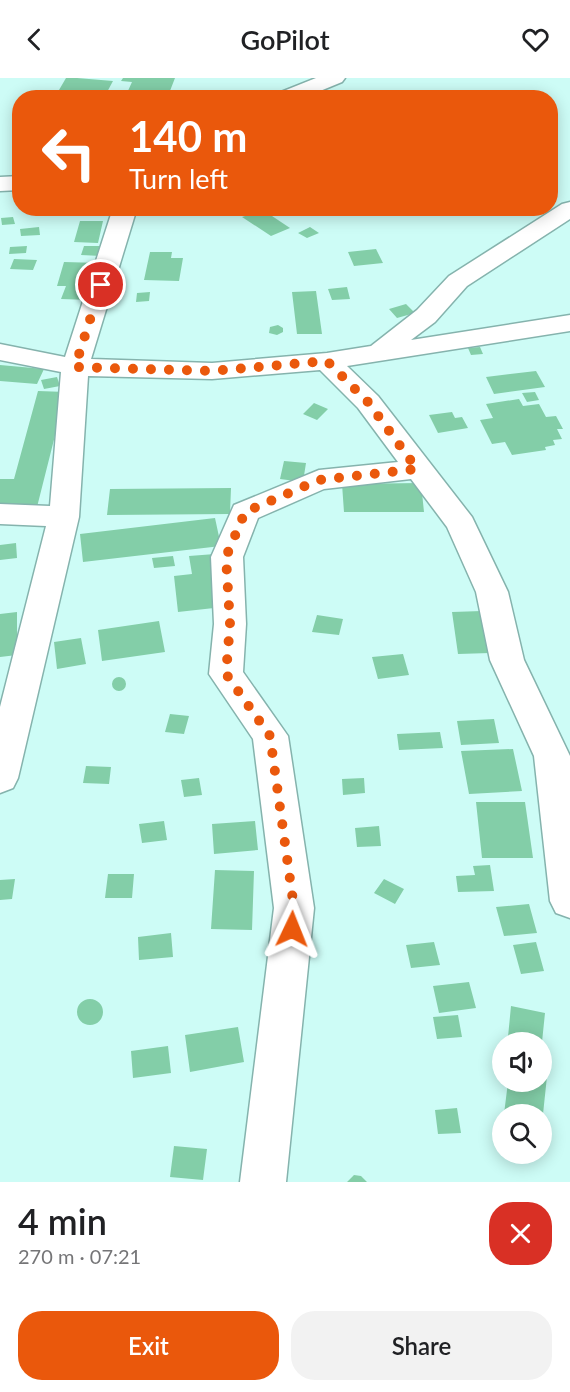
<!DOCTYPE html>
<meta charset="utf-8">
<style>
body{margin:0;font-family:Lato,sans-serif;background:#f2f2f2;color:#202124;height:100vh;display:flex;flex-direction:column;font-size:22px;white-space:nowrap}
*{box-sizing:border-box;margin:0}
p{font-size:20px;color:#757577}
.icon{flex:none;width:33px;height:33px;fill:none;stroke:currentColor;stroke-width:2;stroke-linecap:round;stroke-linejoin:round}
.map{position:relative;height:1104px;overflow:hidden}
.side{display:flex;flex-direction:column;background:#fff;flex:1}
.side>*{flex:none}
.guide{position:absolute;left:12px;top:12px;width:546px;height:126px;border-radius:24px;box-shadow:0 3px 15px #0003;background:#ea580c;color:#fff;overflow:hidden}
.buttons{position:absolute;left:492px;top:954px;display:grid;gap:12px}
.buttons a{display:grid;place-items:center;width:60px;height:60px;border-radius:50%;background:#fff;box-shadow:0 3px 15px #0003;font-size:30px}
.pin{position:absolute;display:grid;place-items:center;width:51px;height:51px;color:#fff;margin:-26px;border:3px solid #fff;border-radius:50%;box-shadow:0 2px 6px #0007}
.me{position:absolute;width:66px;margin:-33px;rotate:2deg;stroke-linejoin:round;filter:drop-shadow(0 0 4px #0008)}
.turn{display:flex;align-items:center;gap:21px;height:126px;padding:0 18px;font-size:27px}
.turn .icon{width:78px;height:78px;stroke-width:2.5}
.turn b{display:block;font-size:42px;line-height:51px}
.round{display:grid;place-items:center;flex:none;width:63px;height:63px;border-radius:24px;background:#f2f2f2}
.head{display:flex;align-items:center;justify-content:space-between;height:102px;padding:0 18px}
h1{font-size:36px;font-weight:600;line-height:45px}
.action{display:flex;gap:12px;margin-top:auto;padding:12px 18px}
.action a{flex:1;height:69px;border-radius:24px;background:#ea580c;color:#fff;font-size:24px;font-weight:600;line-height:69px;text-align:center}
.action a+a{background:#f2f2f2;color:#202124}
header{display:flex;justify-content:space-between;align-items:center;height:78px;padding:0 18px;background:#fff;font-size:27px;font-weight:600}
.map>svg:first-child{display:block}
</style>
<header><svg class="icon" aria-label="back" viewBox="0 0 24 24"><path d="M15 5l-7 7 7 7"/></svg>GoPilot<svg class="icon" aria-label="heart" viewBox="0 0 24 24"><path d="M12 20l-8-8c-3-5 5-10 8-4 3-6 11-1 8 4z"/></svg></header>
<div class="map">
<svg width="570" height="1104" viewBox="0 0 570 1104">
<rect width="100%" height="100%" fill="#cdfcf6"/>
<path fill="#83cea8" d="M 66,0 L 77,0 L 113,3 L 106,16 L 59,12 Z
M 123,0 L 175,0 L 168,18 L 127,15 L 132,4 L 121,3 Z
M 233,130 L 260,130 L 290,150 L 271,158 L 242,139 L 245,138 Z
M 13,139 L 15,146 L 2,147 L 1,140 Z
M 80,143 L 103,143 L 98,165 L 74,164 Z
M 39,149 L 40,157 L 21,158 L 20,151 Z
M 310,149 L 319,155 L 307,160 L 298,155 Z
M 27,168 L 26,175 L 9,176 L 10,169 Z
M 84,168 L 104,168 L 101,178 L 81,177 Z
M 376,171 L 383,185 L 354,188 L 348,174 Z
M 150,174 L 172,174 L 171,180 L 183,180 L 179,203 L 144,202 Z
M 14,181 L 37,182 L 33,192 L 10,191 Z
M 64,184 L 100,185 L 89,222 L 61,221 L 66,208 L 57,208 Z
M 347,209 L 350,221 L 332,222 L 328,211 Z
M 316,213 L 322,256 L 297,256 L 292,214 Z
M 150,214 L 149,223 L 136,224 L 137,215 Z
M 406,226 L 415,235 L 397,240 L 389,231 Z
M 278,247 L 283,250 L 283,254 L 277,257 L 269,255 L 270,249 Z
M 480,269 L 483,276 L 471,277 L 468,270 Z
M 0,287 L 44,291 L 37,306 L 0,303 Z
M 536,293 L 545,309 L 494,316 L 486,299 Z
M 57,299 L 60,308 L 44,311 L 41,302 Z
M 38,313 L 66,314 L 37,429 L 0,428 L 0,401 L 14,401 Z
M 535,314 L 539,322 L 527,324 L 522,315 Z
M 519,321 L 523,328 L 539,326 L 546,339 L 556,338 L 563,351 L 557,351 L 562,361 L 553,362 L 555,367 L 545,369 L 546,372 L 512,377 L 505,364 L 492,366 L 480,342 L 493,340 L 486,326 Z
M 314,325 L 328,331 L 317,342 L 303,336 Z
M 452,334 L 455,340 L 462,339 L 468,350 L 438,355 L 429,337 Z
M 284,383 L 306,385 L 303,404 L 280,401 Z
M 421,405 L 424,434 L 344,434 L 342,406 Z
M 231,410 L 230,436 L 107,437 L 110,411 Z
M 215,440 L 221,468 L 83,484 L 80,456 Z
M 16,465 L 17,480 L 0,482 L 0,467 Z
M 215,476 L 223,529 L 178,534 L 174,498 L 192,496 L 189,478 Z
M 173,478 L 175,488 L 154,490 L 152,480 Z
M 482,533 L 490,575 L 458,576 L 452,534 Z
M 17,534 L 17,577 L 0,579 L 0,536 Z
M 317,537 L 343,541 L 339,557 L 312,554 Z
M 159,543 L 165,574 L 102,583 L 98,552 Z
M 81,560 L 86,586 L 57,591 L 54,564 Z
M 403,576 L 409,597 L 378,601 L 372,579 Z
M112 606a7 7 0 1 1 14 0a7 7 0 1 1-14 0Z
M 170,636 L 189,638 L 184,656 L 165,654 Z
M 494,641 L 499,665 L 461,667 L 457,643 Z
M 440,654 L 443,670 L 399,672 L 397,656 Z
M 513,671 L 522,713 L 469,716 L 461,673 Z
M 86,688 L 111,689 L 109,706 L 83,705 Z
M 199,700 L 202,717 L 184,719 L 181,702 Z
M 364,700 L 365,715 L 343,717 L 342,701 Z
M 476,724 L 525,724 L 533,780 L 482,780 Z
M 164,743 L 167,762 L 142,765 L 139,746 Z
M 255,743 L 258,772 L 214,776 L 212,746 Z
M 379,748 L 381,768 L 357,769 L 355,750 Z
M 490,787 L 494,813 L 458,814 L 456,798 L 475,797 L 473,788 Z
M 215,792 L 254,793 L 252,852 L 211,851 Z
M 108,796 L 134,796 L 132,820 L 105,820 Z
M 15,801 L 12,821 L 0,822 L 0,802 Z
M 384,801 L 404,811 L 395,826 L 374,815 Z
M 529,826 L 537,855 L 504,858 L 496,829 Z
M 171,855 L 173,879 L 139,882 L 138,859 Z
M 434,864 L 440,887 L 411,890 L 406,867 Z
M 536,864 L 544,893 L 521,896 L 513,867 Z
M 469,904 L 476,930 L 439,935 L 433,908 Z
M77 934a13 13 0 1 1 26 0a13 13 0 1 1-26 0Z
M 511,928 L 545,935 L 542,964 L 508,959 Z
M 458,937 L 462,959 L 437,961 L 433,939 Z
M 238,949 L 244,984 L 190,994 L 185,957 Z
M 168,968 L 171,995 L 133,1000 L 131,973 Z
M 542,988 L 548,989 L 543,1036 L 504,1036 L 508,1004 L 542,1004 Z
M 457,1030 L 461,1055 L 438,1056 L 435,1032 Z
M 174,1068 L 207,1071 L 203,1102 L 170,1099 Z
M 354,1097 L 361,1098 L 367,1104 L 347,1104 Z"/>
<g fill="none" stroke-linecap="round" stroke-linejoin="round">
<defs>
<path id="street" d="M 316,0 L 345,0 L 342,4 L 303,20 L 273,20 L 276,16 Z
M 20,98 L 20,112 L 0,113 L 0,99 Z
M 570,124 L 570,141 L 467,208 L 435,244 L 411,262 L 570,237 L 570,253 L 347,288 L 378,318 L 472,439 L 508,514 L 524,582 L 570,678 L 570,840 L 556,835 L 550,823 L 534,678 L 490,582 L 476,514 L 447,449 L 411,401 L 324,411 L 258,440 L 243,479 L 246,546 L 243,594 L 288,658 L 314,830 L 286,1104 L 240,1104 L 274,830 L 253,661 L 209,596 L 214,546 L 211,479 L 234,427 L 319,392 L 398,384 L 358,330 L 320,292 L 212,301 L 88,298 L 79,439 L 18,700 L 13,710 L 0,715 L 0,629 L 46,448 L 0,446 L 0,426 L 50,428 L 61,294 L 0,282 L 0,266 L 65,279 L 113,130 L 137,130 L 91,281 L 212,285 L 327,275 L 371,268 L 417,232 L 449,198 L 562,126 Z"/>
</defs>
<use href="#street" stroke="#85b3ad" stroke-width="3"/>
<use href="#street" fill="#fff" fill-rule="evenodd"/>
</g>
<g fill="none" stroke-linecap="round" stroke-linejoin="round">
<path stroke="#ea580c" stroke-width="10" stroke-dasharray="0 18" d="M 101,207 L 75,289 L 212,293 L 327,283 L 368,324 L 417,391 L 319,402 L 245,434 L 226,479 L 230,546 L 226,596 L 270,658 L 294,830 L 292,851"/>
</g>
</svg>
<div class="buttons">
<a><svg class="icon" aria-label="sound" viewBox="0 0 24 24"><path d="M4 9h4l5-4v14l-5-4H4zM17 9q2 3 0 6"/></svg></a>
<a><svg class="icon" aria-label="search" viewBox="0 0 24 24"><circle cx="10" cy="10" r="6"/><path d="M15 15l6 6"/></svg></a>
</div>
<div class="pin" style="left:101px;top:207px;background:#d93025"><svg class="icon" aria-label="arrive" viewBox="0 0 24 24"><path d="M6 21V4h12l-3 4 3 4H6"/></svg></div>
<svg class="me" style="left:292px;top:851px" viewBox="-20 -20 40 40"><path d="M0-17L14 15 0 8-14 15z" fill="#ea580c" stroke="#fff" stroke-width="4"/></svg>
<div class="guide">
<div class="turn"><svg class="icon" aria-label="left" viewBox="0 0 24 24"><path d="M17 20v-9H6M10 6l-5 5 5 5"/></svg><div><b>140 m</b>Turn left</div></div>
</div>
</div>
<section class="side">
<div class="head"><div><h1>4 min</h1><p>270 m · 07:21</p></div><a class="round" style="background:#d93025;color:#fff"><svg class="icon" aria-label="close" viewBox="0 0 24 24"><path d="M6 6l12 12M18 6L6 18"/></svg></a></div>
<div class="action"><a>Exit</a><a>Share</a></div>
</section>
